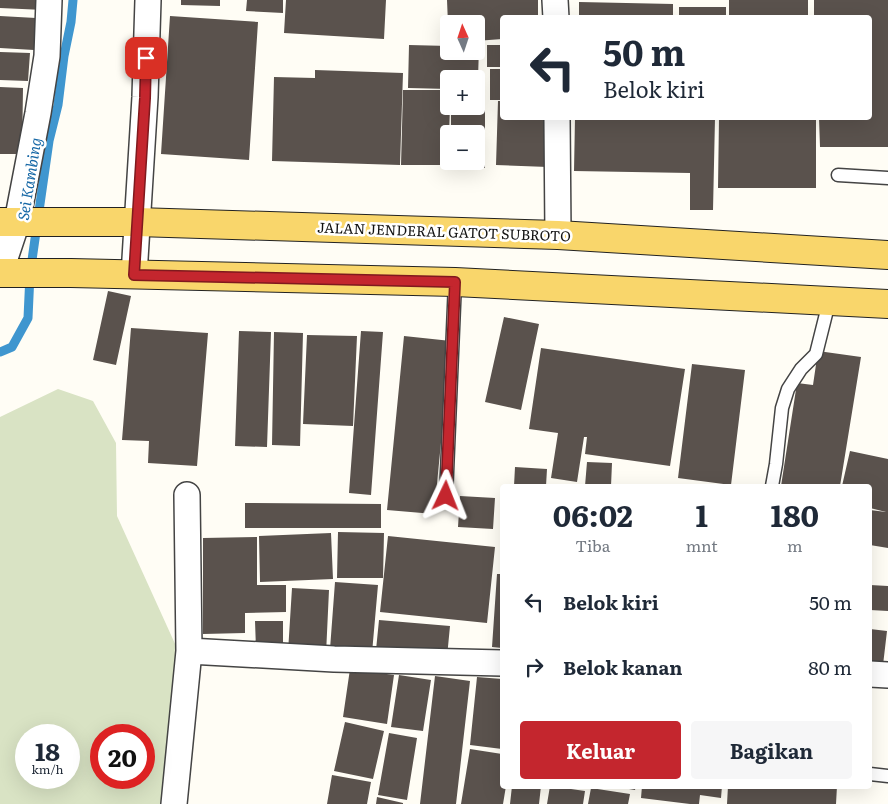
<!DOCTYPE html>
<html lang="id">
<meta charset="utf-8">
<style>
body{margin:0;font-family:Literata,serif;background:#f6f6f7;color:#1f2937;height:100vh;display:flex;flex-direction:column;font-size:19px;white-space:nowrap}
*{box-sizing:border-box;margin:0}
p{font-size:16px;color:#747a83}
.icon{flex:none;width:28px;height:28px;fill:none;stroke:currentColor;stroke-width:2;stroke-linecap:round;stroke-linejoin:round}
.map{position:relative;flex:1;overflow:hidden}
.details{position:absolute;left:500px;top:484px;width:372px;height:305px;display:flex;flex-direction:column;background:#fff;border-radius:5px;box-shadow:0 5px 20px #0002}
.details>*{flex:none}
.hud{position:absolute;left:500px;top:15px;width:372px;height:105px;border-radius:5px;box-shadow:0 5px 20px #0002;background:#fff;color:#1f2937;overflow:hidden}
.needle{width:32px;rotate:357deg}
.controls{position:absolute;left:440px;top:15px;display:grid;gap:10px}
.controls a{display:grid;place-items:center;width:45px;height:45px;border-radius:5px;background:#fff;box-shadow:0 5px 20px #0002;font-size:25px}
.speed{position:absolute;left:15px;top:724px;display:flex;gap:10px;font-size:25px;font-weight:700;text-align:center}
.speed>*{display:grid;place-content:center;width:65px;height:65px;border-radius:50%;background:#fff;box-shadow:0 5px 20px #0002;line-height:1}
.speed small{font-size:12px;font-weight:400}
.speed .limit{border:8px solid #d22;background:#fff;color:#111}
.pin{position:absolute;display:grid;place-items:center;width:42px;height:42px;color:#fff;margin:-21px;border-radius:10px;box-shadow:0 2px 8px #0006}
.me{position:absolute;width:55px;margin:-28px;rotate:2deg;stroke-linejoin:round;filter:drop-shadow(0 0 4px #0008)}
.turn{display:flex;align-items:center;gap:18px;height:105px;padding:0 20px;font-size:22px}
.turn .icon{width:65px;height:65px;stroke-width:2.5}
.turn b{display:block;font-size:35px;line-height:42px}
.eta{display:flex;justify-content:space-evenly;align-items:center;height:85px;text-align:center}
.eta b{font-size:30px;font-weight:700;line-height:35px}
.primary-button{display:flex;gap:10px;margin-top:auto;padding:10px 20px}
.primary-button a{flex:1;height:58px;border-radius:5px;background:#c4262e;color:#fff;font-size:20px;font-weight:700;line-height:58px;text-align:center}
.primary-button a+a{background:#f6f6f7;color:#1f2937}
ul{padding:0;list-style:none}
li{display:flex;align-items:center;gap:15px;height:65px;padding:0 20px}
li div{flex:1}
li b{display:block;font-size:19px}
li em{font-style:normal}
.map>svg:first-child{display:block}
</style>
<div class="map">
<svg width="888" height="804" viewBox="0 0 888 804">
<rect width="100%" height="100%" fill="#fffdf5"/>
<path fill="#d9e3c4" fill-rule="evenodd" d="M 58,389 L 93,401 L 116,443 L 117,516 L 186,668 L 168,804 L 0,804 L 0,417 ZM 26,735 L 69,735 L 69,778 L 26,778 ZM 101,735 L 144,735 L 144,778 L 101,778 Z"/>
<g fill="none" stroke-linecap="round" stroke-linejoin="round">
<path stroke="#3f96cf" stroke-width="9" d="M 0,352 L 12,347 L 28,318 L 30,274 L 49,141 L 58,105 L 64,56 L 71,22 L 73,0"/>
</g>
<path fill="#5a524d" d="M 0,0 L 44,0 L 44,10 L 0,8 Z
M 181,0 L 220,0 L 220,6 L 181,5 Z
M 247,0 L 283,0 L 283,13 L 246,11 Z
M 286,0 L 386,0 L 384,39 L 284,33 Z
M 447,0 L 538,0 L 538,18 L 502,18 L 502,39 L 476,41 L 476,24 L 448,24 Z
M 729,0 L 808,0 L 808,18 L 729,18 Z
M 814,0 L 888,0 L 888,147 L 820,147 L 819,118 L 870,118 L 870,18 L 814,18 Z
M 579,2 L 673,4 L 673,18 L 579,18 Z
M 679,7 L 726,7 L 726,18 L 679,18 Z
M 0,16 L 36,18 L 34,50 L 0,48 Z
M 170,16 L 258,22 L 249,160 L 161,154 Z
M 409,45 L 449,46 L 449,51 L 476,51 L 476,46 L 479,46 L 478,79 L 449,79 L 449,89 L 408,88 Z
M 487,45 L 502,45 L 502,67 L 487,67 Z
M 0,52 L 30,53 L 28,81 L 0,80 Z
M 490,69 L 502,69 L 502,100 L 490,100 Z
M 315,70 L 403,73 L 400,165 L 272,161 L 274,77 L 315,78 Z
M 0,87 L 23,88 L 22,154 L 0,154 Z
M 403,90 L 449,90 L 450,106 L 448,165 L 401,165 Z
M 476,90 L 485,90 L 485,168 L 450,167 L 450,161 L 476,161 L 476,134 L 451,134 L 451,106 L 476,106 Z
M 498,101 L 502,101 L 502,118 L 550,118 L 548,167 L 496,165 Z
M 575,118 L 715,118 L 713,210 L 690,210 L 690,173 L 574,171 Z
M 719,118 L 816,118 L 816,188 L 718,188 Z
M 108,291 L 131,296 L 116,365 L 93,360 Z
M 504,317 L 539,324 L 521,410 L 485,402 Z
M 131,328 L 208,333 L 197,466 L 148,463 L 149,441 L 122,440 Z
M 239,331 L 271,332 L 267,447 L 235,446 Z
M 361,331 L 383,332 L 371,495 L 349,493 Z
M 274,332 L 303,333 L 300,446 L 272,445 Z
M 307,335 L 357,336 L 353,426 L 303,424 Z
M 404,336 L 451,341 L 434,514 L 387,510 Z
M 541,348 L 685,369 L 670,466 L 585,454 L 587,437 L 584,437 L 577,482 L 551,478 L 558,433 L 529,429 Z
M 818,351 L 861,357 L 840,486 L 781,486 L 797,383 L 813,385 Z
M 692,364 L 745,370 L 731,485 L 678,478 Z
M 850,451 L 888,459 L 888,548 L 870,545 L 870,510 L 886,512 L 870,508 L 870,486 L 842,486 Z
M 587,462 L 612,463 L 611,486 L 585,486 Z
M 515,467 L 547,469 L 546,486 L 514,486 Z
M 460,496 L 495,498 L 493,529 L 458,527 Z
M 245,503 L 381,504 L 381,528 L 245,528 Z
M 338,532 L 384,533 L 383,578 L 337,578 Z
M 331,533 L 333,579 L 260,582 L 259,536 Z
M 388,536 L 495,547 L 487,623 L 380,612 Z
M 257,537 L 257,585 L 286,585 L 286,612 L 245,613 L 245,633 L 203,634 L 203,538 Z
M 497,574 L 502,574 L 502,648 L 492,647 Z
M 335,582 L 378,585 L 372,653 L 330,649 Z
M 870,585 L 888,586 L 888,611 L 870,610 Z
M 292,588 L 329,590 L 326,654 L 288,652 Z
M 379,620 L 450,626 L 447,657 L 376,650 Z
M 255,621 L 283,621 L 283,648 L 256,649 Z
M 870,629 L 887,631 L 883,665 L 870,663 Z
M 350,669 L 394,675 L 387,724 L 343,717 Z
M 399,675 L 431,680 L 423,731 L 391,727 Z
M 435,676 L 470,681 L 456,804 L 420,804 Z
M 477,677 L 502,679 L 502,749 L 470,745 Z
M 345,722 L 384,731 L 373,779 L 334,771 Z
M 389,733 L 417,738 L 407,800 L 378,795 Z
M 470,749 L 502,754 L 502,786 L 506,786 L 503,804 L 461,804 Z
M 332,775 L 371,782 L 367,804 L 327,804 Z
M 512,786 L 541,786 L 539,804 L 510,804 Z
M 550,786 L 585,791 L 583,804 L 547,804 Z
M 617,786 L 636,786 L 635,790 L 617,787 Z
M 642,786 L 722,786 L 721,798 L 700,795 L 699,804 L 690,804 L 641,798 Z
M 728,786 L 837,786 L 836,804 L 727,804 Z
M 591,788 L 630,794 L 628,804 L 588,804 Z
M 377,797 L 403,803 L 403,804 L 376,804 Z"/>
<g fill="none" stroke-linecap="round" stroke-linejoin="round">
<defs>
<path id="lane" d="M 838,175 L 888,178
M 772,486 L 776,464 L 782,408 L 788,389 L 801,369 L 816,354 L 829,302
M 446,496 L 455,282
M 870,774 L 888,776"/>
<path id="street" d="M 555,0 L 556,18
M 557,118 L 558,235
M 0,273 L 17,222 L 38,113 L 47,56 L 49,0
M 134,275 L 145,97 L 148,0
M 189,651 L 334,659 L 502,663
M 870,674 L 888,675
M 174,804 L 189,651 L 187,495"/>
<path id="primary" d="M 0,222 L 137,222 L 558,235 L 888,255
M 0,273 L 71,273 L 455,282 L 888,304"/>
</defs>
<use href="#lane" stroke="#444" stroke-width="15"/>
<use href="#street" stroke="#444" stroke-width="28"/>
<use href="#primary" stroke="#222" stroke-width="30"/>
<use href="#lane" stroke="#fff" stroke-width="12"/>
<use href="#street" stroke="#fff" stroke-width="25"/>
<use href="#primary" stroke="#f9d66b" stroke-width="28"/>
</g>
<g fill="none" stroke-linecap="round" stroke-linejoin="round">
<defs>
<path id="route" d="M 146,58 L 145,98 L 134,275 L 455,282 L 446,496"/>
</defs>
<use href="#route" stroke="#7f191e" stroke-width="12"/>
<use href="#route" stroke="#c4262e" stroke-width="9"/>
</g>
<g text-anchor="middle" stroke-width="5" stroke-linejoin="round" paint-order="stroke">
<g font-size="14" fill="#111" stroke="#fff">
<text transform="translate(444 232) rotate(2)" y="5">JALAN JENDERAL GATOT SUBROTO</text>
</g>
<g font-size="15" font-style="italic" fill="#1768a6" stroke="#fff">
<text transform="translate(30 179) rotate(-81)" y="5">Sei Kambing</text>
</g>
</g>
</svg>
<div class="controls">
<a><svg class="needle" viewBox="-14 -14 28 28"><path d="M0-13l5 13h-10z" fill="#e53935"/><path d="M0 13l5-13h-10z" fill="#747a83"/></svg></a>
<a>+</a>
<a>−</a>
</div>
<div class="speed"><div>18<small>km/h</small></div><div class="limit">20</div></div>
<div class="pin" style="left:146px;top:58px;background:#d93025"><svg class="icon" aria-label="arrive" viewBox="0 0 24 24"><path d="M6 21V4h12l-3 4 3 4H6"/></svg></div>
<svg class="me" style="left:446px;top:496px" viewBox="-20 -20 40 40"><path d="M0-17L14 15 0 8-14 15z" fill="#c4262e" stroke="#fff" stroke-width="4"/></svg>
<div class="hud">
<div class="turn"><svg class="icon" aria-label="left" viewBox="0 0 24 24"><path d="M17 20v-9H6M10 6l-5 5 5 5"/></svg><div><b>50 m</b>Belok kiri</div></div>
</div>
<section class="details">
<div class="eta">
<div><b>06:02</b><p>Tiba</p></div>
<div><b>1</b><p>mnt</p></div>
<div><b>180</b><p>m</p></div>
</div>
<ul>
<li><svg class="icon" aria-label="left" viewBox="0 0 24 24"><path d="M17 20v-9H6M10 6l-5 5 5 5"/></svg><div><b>Belok kiri</b></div><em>50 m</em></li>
<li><svg class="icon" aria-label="right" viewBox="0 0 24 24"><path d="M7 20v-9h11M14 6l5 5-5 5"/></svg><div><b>Belok kanan</b></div><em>80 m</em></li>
</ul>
<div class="primary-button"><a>Keluar</a><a>Bagikan</a></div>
</section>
</div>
